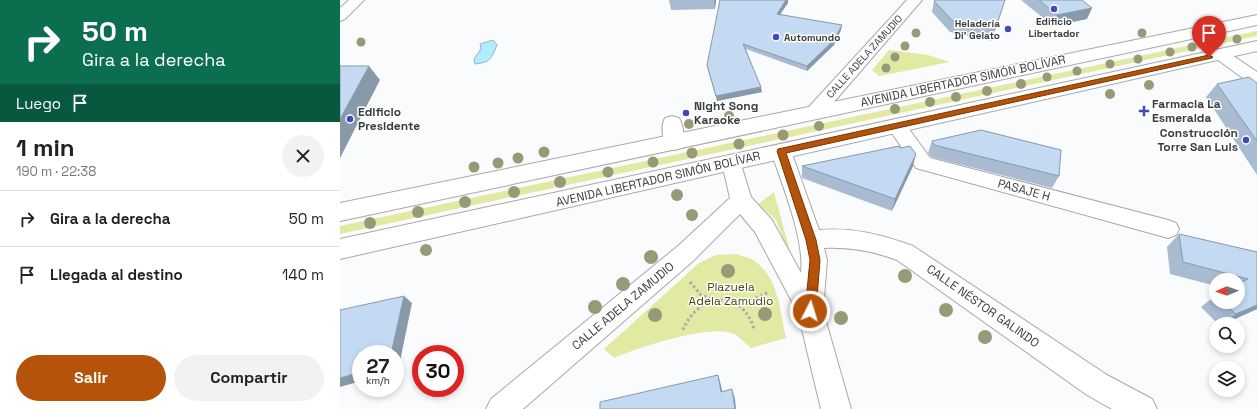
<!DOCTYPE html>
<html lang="es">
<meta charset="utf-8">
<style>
body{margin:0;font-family:"Space Grotesk",sans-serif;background:#f2f2f2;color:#202124;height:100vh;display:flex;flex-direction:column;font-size:15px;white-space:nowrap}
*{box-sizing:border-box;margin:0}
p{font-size:13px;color:#757577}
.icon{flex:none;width:22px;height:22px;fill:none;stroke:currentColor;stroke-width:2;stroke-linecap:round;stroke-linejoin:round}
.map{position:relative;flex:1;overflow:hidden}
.panel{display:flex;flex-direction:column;background:#fff;width:340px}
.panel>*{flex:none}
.guide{background:#0b6e4f;color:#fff;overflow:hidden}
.needle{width:26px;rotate:268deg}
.buttons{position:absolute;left:869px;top:273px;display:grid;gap:8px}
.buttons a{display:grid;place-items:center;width:36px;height:36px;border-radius:50%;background:#fff;box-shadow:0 2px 6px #0003;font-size:20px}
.speed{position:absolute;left:12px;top:345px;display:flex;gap:8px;font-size:20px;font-weight:700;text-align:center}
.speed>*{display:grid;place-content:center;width:52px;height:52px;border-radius:50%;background:#fff;box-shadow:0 2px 6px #0003;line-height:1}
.speed small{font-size:10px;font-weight:400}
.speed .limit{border:6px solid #d22;background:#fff;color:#111}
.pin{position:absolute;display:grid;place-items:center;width:34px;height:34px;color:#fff;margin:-41px -17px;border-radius:50% 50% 50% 0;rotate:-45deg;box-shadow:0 0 4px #0007}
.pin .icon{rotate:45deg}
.me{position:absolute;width:44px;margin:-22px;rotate:5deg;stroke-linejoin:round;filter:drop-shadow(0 0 3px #0008)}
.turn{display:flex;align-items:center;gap:14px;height:84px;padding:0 16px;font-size:18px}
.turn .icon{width:52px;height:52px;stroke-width:2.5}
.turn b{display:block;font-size:28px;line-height:34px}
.then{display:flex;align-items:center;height:38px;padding:0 16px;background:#0003;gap:8px;font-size:15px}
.round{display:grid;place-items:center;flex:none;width:42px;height:42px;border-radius:21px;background:#f2f2f2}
.head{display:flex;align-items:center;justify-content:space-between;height:68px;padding:0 16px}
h1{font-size:24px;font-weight:600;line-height:30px}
.cta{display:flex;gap:8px;margin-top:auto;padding:8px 16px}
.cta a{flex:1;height:46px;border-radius:24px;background:#b45309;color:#fff;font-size:16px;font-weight:600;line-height:46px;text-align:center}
.cta a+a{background:#f2f2f2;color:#202124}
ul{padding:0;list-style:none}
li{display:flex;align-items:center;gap:12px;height:56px;padding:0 16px;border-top:1px solid #e0e0e0}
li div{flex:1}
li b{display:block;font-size:15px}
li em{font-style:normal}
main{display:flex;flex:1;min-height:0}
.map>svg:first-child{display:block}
</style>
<main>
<section class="panel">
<div class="guide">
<div class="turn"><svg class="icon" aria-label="right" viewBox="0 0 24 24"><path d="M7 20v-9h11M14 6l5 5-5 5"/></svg><div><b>50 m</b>Gira a la derecha</div></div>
<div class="then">Luego<svg class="icon" aria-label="arrive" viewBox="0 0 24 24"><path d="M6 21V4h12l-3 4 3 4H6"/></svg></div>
</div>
<div class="head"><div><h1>1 min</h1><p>190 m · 22:38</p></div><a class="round"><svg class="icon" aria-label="close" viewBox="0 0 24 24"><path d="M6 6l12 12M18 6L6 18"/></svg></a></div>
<ul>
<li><svg class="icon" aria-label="right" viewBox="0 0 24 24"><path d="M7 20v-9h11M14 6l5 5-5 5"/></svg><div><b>Gira a la derecha</b></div><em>50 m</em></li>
<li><svg class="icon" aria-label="arrive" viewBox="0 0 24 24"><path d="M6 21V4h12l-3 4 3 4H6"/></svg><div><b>Llegada al destino</b></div><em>140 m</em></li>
</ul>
<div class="cta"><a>Salir</a><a>Compartir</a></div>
</section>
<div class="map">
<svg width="917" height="409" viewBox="0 0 917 409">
<rect width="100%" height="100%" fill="#fafbfc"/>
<path fill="#e2e9a3" d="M 917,31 L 917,36 L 0,234 L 0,226 Z
M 549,50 L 588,55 L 610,62 L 539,76 L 532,70 Z
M 434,192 L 454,266 L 436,220 L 418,204 Z
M 396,254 C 401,256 409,257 413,260 C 439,277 440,311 446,338 L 411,348 C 405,343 400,337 394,334 C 371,323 297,348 274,358 L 264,349 L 359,263 L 376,255 Z"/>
<path fill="#b1edfc" stroke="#8eb8c2" d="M 153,40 L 157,45 C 151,59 151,62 135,64 L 134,59 L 141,49 L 140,44 Z"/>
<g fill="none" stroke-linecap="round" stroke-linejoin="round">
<defs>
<path id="minor" d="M 9,0 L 24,0 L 5,19 L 0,21 L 0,8 Z
M 567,0 L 582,0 L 481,117 L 474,119 L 467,117 L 465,113 L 467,109 Z
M 880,49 L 886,51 L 917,72 L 917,85 L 911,84 L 874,57 L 872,54 L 874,51 Z
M 332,116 L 339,118 C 343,125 346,140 341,148 L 334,150 L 327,148 C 322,140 321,125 325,118 Z
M 557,120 L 564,122 L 590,158 L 828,220 L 836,223 L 839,229 L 836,235 L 828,238 L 576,168 L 547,126 L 550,122 Z
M 441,144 L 448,146 L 451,151 L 479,230 C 513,227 542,235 573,246 L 767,375 L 812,399 L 817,409 L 772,409 L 747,395 L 557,260 C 533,251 510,247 484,248 L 487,260 L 483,311 L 511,409 L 481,409 L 458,313 L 415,232 L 400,214 L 354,260 L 183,409 L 146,409 L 151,399 L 338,246 L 390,198 L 382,163 L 385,158 L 392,156 L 399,158 L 411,197 L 432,220 L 461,273 C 465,239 442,185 431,151 L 434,146 Z"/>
<path id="major" d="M 917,15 L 917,25 L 0,221 L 0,203 Z
M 917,41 L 917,51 L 0,259 L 0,239 Z"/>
</defs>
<use href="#minor" stroke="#a7a8a9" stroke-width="2"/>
<use href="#major" stroke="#a7a8a9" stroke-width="2"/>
<path stroke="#aaabab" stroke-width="3" stroke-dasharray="2.5 2.5" stroke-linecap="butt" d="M 350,282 L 361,295 L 374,300
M 397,304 L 406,303 L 429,292
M 343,330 C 358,293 402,288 414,329"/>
<use href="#minor" fill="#fff" fill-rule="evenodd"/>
<use href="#major" fill="#fff" fill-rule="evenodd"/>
</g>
<g fill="#989a77">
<circle cx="867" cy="21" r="4"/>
<circle cx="576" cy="33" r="4.5"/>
<circle cx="802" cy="33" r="4.5"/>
<circle cx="897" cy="39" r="4.5"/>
<circle cx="21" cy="42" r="4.5"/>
<circle cx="878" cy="42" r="4.5"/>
<circle cx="565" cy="46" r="4.5"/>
<circle cx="852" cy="47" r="4.5"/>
<circle cx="830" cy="52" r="4.5"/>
<circle cx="555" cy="57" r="4.5"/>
<circle cx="798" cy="59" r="4.5"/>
<circle cx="770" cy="64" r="4.5"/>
<circle cx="546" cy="68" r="4.5"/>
<circle cx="737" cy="71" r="4.5"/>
<circle cx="707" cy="77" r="4.5"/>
<circle cx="681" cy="84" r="5"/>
<circle cx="809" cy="85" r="5"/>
<circle cx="647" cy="91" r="5"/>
<circle cx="770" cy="94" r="5"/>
<circle cx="616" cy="97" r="5"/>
<circle cx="590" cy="102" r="5"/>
<circle cx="555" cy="109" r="5"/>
<circle cx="389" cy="116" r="5"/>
<circle cx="349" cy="124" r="5"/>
<circle cx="479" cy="126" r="5"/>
<circle cx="443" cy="135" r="5.5"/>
<circle cx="399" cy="144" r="5.5"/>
<circle cx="204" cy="152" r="5.5"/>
<circle cx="352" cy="153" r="5.5"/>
<circle cx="178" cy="158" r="5.5"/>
<circle cx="313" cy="162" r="5.5"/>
<circle cx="158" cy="163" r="5.5"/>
<circle cx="134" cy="167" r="5.5"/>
<circle cx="268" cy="172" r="5.5"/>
<circle cx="220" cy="182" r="6"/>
<circle cx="174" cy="192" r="6"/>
<circle cx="337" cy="195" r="6"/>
<circle cx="125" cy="202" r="6"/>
<circle cx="78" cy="212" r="6"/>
<circle cx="352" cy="215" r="6"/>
<circle cx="30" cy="223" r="6"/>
<circle cx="86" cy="250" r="6"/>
<circle cx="311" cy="257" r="7"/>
<circle cx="388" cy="271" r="7"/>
<circle cx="565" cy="276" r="7"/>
<circle cx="283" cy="284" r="7"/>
<circle cx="255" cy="307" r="7"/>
<circle cx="606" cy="310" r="7"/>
<circle cx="425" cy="314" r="7"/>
<circle cx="315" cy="315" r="7"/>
<circle cx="501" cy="318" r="7"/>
<circle cx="645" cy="337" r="7"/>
</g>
<path fill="#a8bbd0" d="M 329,0 L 376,0 L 375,9 L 331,10 Z
M 380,0 L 448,0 L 448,3 L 440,14 L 501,30 L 494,45 L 467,71 L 406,49 L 422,92 L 377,101 L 368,70 L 367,65 Z
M 665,0 L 651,41 L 610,32 L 592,12 L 594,1 Z
M 681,0 L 742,0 L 747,19 L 713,26 Z
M 917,83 L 917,175 L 866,97 L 877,84 Z
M 592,141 L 719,176 L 712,188 L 591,157 L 588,153 Z
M 462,166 L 573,166 L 552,211 L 462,178 Z
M 839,234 L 917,252 L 917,309 L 884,324 L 878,324 L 861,307 L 876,295 L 876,302 L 898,302 L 898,280 L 876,280 L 876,286 L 830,274 L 827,247 Z"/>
<path fill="#8899a9" d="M 374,0 L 376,0 L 375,9 Z
M 446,0 L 448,0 L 448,3 L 437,19 L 437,14 Z
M 752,8 L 747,19 L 713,26 L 717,15 Z
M 502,25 L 501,30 L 494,45 L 467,71 L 467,66 Z
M 29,66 L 40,80 L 0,158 L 0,119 Z
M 421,87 L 422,92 L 377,101 L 376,96 Z
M 576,154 L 573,166 L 552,211 L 555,199 Z
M 64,296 L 72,303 L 58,371 L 55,372 L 55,354 L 51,354 Z
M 917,305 L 917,309 L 884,324 L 882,324 L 896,314 Z
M 21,372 L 21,381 L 0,387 L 0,378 Z
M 378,375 L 381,385 L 384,402 L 381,392 Z
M 392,389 L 395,399 L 396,409 L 395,409 Z"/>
<path fill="#c3daf2" stroke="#8899a9" d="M 380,0 L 446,0 L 437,14 L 502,25 L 494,40 L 467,66 L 403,44 L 421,87 L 376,96 L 367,65 Z
M 595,0 L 665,0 L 655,30 L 613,21 L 594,1 Z
M 699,0 L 742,0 L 752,8 L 717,15 Z
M 0,66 L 29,66 L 0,119 Z
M 909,77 L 917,83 L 917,141 L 877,84 Z
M 641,130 L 721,150 L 719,176 L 594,145 L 592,141 Z
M 559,146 L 560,148 L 570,146 L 576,154 L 555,199 L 462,166 Z
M 839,234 L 917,252 L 917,305 L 896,314 L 883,302 L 898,302 L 898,284 L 908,279 L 843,262 Z
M 64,296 L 51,354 L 21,354 L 21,372 L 0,378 L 0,310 Z
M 378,375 L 381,392 L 392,389 L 395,409 L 260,409 L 260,402 Z"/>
<path fill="#b45309" stroke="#753606" d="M 869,55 L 873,57 L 872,58 L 446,153 L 476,240 L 480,260 L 476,311 L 474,314 L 470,316 L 467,314 L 465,311 L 470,260 L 466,240 L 437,151 L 438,149 Z"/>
<g fill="#4348bd" stroke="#fff" stroke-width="1.5">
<circle cx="714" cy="9" r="4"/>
<circle cx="668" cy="29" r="4"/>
<circle cx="436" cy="37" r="4"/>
<path d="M802 105h4v4h4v4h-4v4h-4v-4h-4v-4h4z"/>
<circle cx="346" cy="113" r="4"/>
<circle cx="10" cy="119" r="4"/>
<circle cx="906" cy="140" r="4"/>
</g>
<g text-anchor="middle" stroke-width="3" stroke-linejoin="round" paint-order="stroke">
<g font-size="10" font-weight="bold" fill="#3b3c3c" stroke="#fff">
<text x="714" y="25">Edificio<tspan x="714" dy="12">Libertador</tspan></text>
<text x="660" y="27" text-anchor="end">Heladería<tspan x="660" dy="12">Di' Gelato</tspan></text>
<text x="444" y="41" text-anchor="start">Automundo</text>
</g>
<g font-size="10" fill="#3b3c3c" stroke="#fff">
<text transform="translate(524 56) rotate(-48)" y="4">CALLE ADELA ZAMUDIO</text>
</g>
<g font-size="12" fill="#3b3c3c" stroke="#fff">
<text transform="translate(623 81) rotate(-12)" y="4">AVENIDA LIBERTADOR SIMÓN BOLÍVAR</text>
<text transform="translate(318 179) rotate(-13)" y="4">AVENIDA LIBERTADOR SIMÓN BOLÍVAR</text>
<text transform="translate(684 190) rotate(15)" y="4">PASAJE H</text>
<text transform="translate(283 306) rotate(-40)" y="4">CALLE ADELA ZAMUDIO</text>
<text transform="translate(643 306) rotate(35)" y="4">CALLE NÉSTOR GALINDO</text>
</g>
<g font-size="12" font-weight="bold" fill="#3b3c3c" stroke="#fff" text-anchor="start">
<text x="812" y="108">Farmacia La<tspan x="812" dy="14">Esmeralda</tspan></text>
<text x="354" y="110">Night Song<tspan x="354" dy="14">Karaoke</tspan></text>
<text x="18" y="116">Edificio<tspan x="18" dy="14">Presidente</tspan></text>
<text x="898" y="137" text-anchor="end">Construcción<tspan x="898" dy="14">Torre San Luis</tspan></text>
</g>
<g font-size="12" fill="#474a0b" stroke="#fff">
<text x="391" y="291">Plazuela<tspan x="391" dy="14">Adela Zamudio</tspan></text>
</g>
</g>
</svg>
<div class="buttons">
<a><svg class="needle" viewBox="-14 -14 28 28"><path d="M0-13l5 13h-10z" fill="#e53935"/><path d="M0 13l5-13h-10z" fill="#757577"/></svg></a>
<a><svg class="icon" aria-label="search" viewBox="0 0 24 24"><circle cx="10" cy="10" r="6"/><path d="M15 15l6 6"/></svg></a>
<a><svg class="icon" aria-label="layers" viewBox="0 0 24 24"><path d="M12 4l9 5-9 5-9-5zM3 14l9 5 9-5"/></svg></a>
</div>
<div class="speed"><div>27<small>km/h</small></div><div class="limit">30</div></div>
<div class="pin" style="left:869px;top:57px;background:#d93025"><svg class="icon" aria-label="arrive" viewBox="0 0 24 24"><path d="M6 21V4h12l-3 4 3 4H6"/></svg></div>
<svg class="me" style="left:470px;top:311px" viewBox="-20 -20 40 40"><circle r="17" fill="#b45309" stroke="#fff" stroke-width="3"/><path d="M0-11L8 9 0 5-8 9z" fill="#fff"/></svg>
</div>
</main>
